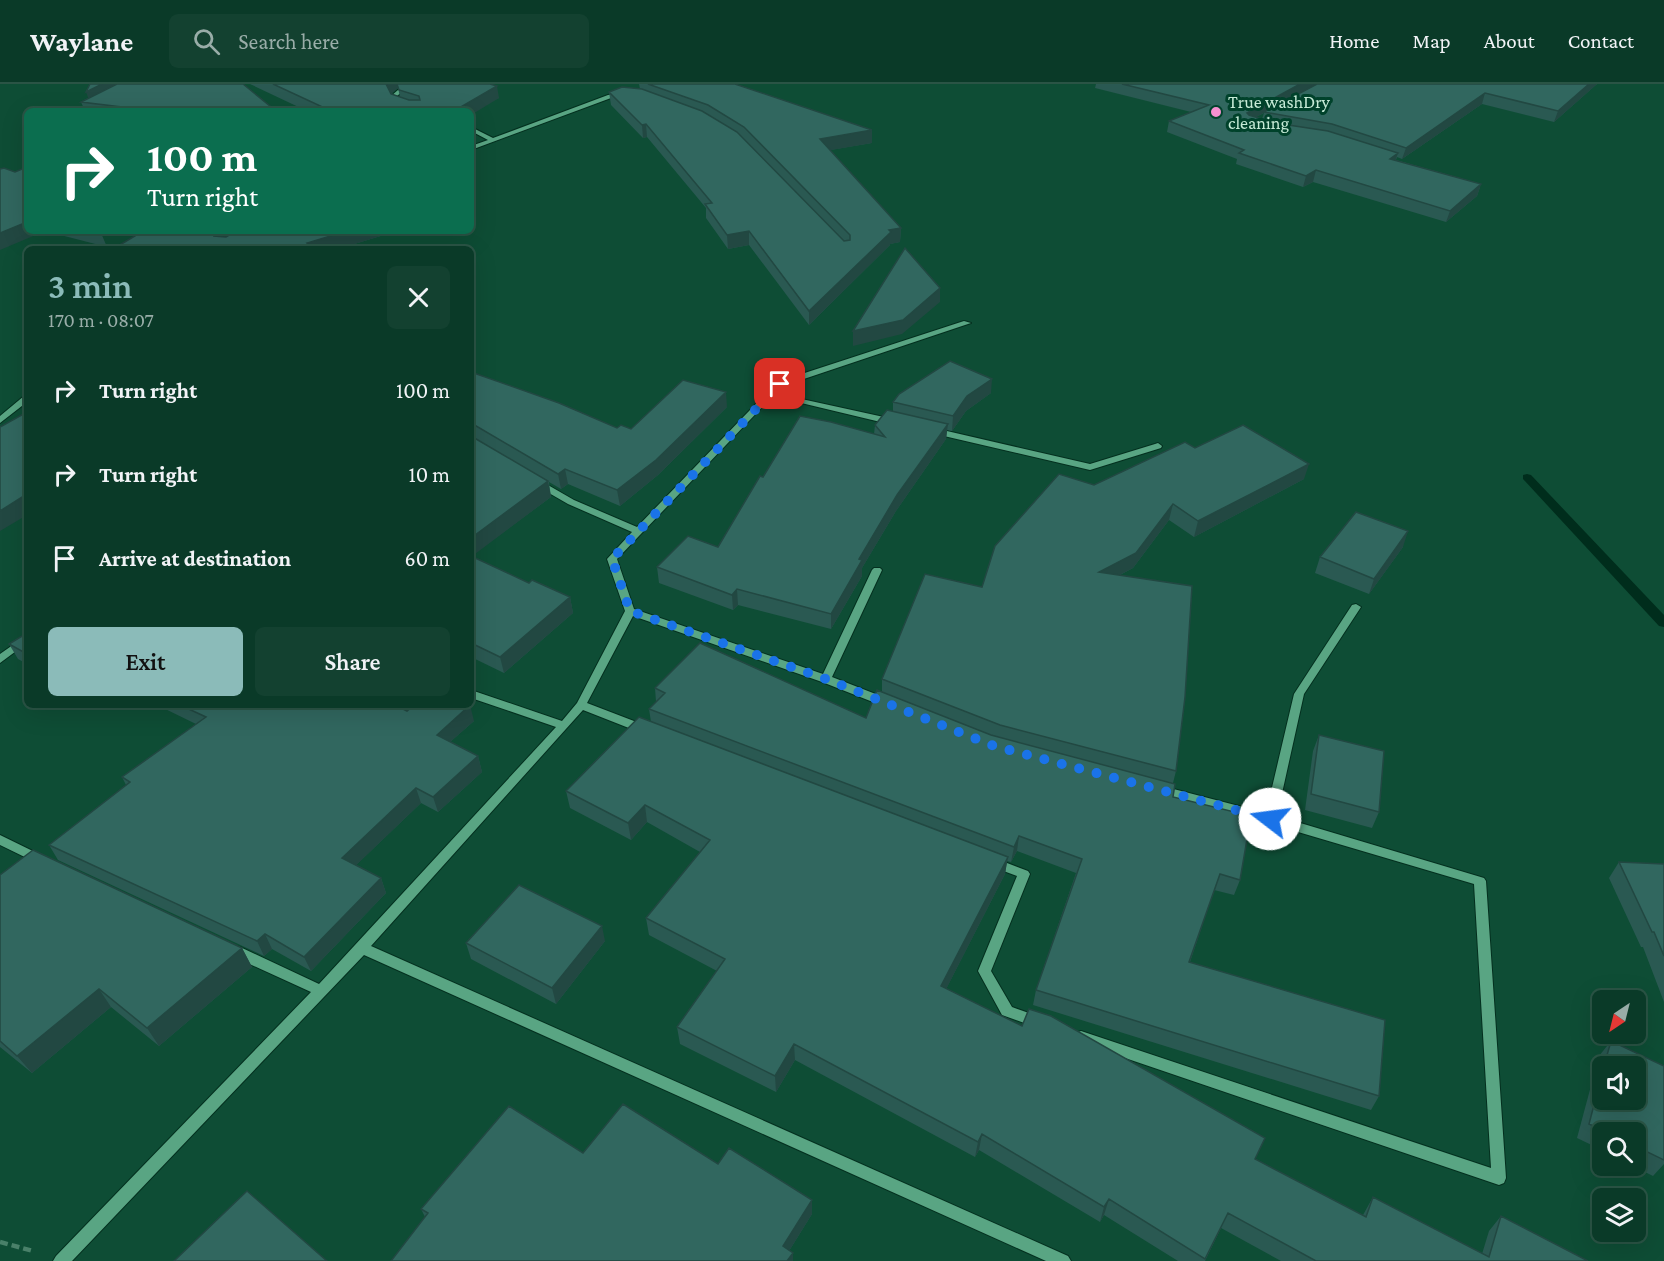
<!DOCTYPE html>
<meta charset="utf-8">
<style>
body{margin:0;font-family:"Crimson Pro",serif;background:#134130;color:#f1f3f6;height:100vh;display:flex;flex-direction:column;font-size:22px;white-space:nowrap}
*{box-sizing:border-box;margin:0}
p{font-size:20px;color:#99ada8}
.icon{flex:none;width:33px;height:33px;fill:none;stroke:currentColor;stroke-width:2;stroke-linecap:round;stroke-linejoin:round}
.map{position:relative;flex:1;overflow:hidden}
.side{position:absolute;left:24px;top:162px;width:450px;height:462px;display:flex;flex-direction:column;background:#0a3a28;border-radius:9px;box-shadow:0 6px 24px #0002,0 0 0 2px #2a5445}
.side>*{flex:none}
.hud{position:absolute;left:24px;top:24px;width:450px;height:126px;border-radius:9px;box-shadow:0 6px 24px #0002,0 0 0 2px #2a5445;background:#0b6e4f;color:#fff;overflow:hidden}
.needle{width:39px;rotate:215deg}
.controls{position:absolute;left:1592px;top:906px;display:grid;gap:12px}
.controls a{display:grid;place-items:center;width:54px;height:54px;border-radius:9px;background:#0a3a28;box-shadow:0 6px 24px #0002,0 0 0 2px #2a5445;font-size:30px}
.pin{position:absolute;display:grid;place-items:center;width:51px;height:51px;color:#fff;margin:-26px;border-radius:12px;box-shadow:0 3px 9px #0006}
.me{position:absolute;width:66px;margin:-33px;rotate:285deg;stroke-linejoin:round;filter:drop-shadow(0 0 4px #0008)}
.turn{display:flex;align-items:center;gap:21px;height:126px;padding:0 24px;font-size:27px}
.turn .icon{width:78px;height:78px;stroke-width:2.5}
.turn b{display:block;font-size:42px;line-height:51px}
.round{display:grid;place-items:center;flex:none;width:63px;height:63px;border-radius:9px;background:#134130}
.head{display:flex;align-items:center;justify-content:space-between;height:102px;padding:0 24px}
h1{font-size:36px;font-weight:600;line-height:45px;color:#8bbbb9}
.primary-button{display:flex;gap:12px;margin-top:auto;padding:12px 24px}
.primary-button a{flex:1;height:69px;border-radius:9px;background:#8bbbb9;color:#111;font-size:24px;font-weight:600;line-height:69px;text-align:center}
.primary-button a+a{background:#134130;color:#f1f3f6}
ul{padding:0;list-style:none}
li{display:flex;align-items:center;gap:18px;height:84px;padding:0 24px}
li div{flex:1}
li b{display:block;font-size:22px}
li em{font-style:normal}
header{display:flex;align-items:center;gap:36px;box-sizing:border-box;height:84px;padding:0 30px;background:#0a3a28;border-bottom:2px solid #2a5445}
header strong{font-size:28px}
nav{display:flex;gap:33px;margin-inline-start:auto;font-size:21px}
.search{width:420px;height:54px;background:#134130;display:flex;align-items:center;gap:15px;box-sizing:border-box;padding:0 21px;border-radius:9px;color:#99ada8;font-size:22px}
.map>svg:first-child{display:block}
</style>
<header>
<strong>Waylane</strong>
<div class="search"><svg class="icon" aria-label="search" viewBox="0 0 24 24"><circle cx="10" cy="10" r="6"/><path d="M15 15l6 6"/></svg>Search here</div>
<nav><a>Home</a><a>Map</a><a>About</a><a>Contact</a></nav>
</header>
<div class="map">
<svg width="1664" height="1177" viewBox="0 0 1664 1177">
<rect width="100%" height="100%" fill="#0e4d35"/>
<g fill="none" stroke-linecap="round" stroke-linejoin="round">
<path fill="#002d1c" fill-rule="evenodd" d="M 1527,390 L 1531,391 L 1664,531 L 1664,543 L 1659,542 L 1523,395 L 1523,391 Z"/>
<defs>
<path id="minor" d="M 405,0 L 411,0 L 397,12 L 400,20 L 421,27 L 412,27 L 395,21 L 391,12 Z
M 624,9 L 627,11 L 626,12 L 611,14 L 471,66 L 471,62 L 488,56 L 471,47 L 471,43 L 493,54 L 608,11 Z
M 964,237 L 971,239 L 783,302 L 772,313 L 797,314 L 893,335 L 897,338 L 893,341 L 797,318 L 767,318 L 617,475 L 634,525 L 823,590 L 872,486 L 874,484 L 880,484 L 882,486 L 832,593 L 891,616 L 892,619 L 891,622 L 883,622 L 822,598 L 633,532 L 587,619 L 647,642 L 648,645 L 647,648 L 639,648 L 583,626 L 371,862 L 1068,1172 L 1071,1177 L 1046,1177 L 364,871 L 72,1177 L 53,1177 L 56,1172 L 311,908 L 230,871 L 229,867 L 230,863 L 235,862 L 240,863 L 319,900 L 556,643 L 471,614 L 471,606 L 562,637 L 577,619 L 625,527 L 607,475 L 632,448 L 568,420 L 535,401 L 535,397 L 541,397 L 574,416 L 637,443 L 777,298 Z
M 24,312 L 27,312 L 27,318 L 0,339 L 0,332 Z
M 934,344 L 1090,380 L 1155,360 L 1158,359 L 1162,362 L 1161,364 L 1090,386 L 931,349 L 931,345 Z
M 1356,520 L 1361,523 L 1304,610 L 1277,732 L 1484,794 L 1486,797 L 1506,1094 L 1504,1099 L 1499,1101 L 1081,959 L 1076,957 L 1074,953 L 1076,949 L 1081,947 L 1491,1084 L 1474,800 L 1271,740 L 1162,710 L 1158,709 L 1156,706 L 1158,703 L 1162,702 L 1266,729 L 1294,610 L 1352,521 Z
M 27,551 L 27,559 L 0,579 L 0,570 Z
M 0,751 L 45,773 L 47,776 L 45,779 L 41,781 L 37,779 L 0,761 Z
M 994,774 L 1028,787 L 1030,790 L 991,887 L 1012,923 L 1043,934 L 1045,938 L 1043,942 L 1038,944 L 1002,931 L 978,887 L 1017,792 L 990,782 L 988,779 L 990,776 Z"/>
</defs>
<use href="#minor" stroke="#04301f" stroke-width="2"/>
<path stroke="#498069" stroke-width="4.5" stroke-dasharray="8 4" stroke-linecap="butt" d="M 0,1158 L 33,1167"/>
<use href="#minor" fill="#59a583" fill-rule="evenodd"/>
</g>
<path fill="#2a5952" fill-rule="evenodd" d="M 250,0 L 490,0 L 499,14 L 471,27 L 307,27 ZM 398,4 L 400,13 L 391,9 Z
M 639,0 L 735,0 L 872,46 L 872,59 L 830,66 L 901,144 L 900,158 L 890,160 L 890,161 L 809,241 L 749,161 L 728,165 L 706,134 L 706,124 L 647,53 L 643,54 L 611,21 L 609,8 L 640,5 Z
M 1096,0 L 1597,0 L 1554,38 L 1482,20 L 1402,75 L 1397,73 L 1396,76 L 1481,100 L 1477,112 L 1446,138 L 1313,98 L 1303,103 L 1236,80 L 1237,75 L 1167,48 L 1169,37 L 1191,28 L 1095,4 ZM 1264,29 L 1262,35 L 1256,33 Z
M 81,18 L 276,27 L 85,27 Z
M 27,147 L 99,147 L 101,149 L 107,163 L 45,147 Z
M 133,147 L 397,147 L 338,165 L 113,165 L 138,150 Z
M 471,288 L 617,344 L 631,345 L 727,323 L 658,391 L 620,422 L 568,400 L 561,405 L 549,398 L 551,413 L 471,472 L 529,499 L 570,513 L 573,529 L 504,589 L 471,573 Z
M 991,309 L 966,327 L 952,347 L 947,346 L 946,355 L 896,427 L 862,484 L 862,492 L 831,545 L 738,521 L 733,526 L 659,499 L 657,483 L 718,463 L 763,393 L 874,350 L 875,341 L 893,327 L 893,318 Z
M 1195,364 L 1304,395 L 1194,453 L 1169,436 L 1133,484 L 1120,491 L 1176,687 L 1173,699 L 1173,713 L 1240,796 L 1234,811 L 1214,806 L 1190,878 L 1379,1012 L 1371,1026 L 1033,921 L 1036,906 L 1076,789 L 1017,767 L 1011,778 L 1007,777 L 1005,790 L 946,905 L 1255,1075 L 1363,1131 L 1373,1113 L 1482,1170 L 1489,1147 L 1501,1132 L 1588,1177 L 1281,1177 L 1221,1144 L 1205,1177 L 1178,1177 L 1104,1131 L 1100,1138 L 979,1066 L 975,1073 L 795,976 L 776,1008 L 680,960 L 677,943 L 717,887 L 649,851 L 646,834 L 700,768 L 647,738 L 631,756 L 570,724 L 566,707 L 651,638 L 649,625 L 656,618 L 655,604 L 866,634 L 882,608 L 882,595 L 1094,401 Z
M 1403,463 L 1369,510 L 1315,489 L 1320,473 Z
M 27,549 L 27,580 L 18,575 L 9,560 Z
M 157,621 L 395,621 L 407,627 L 474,637 L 450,658 L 478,672 L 482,688 L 438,728 L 421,719 L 356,781 L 381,794 L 386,809 L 311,887 L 272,865 L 264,872 L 58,776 L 49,761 L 126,701 L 122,693 L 196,640 Z
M 1319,651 L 1379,728 L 1372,744 L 1305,726 L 1313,667 Z
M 1619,778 L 1664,780 L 1664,918 L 1643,863 L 1641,863 L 1609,794 Z
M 0,791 L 242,864 L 252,883 L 159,962 L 111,923 L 32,989 L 0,963 Z
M 605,857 L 556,920 L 471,875 L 466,859 Z
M 1611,957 L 1664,982 L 1664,1080 L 1653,1092 L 1633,1082 L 1635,1082 L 1635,1048 L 1602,1048 L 1602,1066 L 1577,1054 L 1599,972 ZM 1602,982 L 1635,982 L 1602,1016 Z
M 583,1069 L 718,1080 L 812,1116 L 812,1130 L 789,1167 L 793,1169 L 793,1177 L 391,1177 L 425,1133 L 421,1125 Z"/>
<path fill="#224842" d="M 102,0 L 131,0 L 90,19 L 86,8 Z
M 386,0 L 402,0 L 397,0 L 398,4 L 389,12 Z
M 1300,0 L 1317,0 L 1245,39 L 1247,29 Z
M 1589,0 L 1597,0 L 1554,38 L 1558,27 Z
M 497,2 L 499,14 L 471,31 L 471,27 L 454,27 Z
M 1485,9 L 1482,20 L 1402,75 L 1406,64 Z
M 646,40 L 647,53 L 643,54 L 642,41 Z
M 872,46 L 872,59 L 820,68 L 820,55 Z
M 1398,69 L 1394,81 L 1390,75 Z
M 1316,86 L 1313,98 L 1303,103 L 1306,92 Z
M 1481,100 L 1477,112 L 1446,138 L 1450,127 Z
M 27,138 L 27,147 L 45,147 L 0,166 L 0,149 Z
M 901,144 L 900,158 L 890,160 L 890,161 L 809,241 L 809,227 L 889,146 Z
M 218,147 L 246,147 L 220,165 L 214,152 L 215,149 Z
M 347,147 L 397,147 L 338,165 L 308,165 L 307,159 Z
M 749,147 L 749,161 L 728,165 L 727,151 Z
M 940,204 L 940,218 L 902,250 L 853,262 L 853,247 Z
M 992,295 L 991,309 L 966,327 L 952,347 L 953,332 L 967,312 Z
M 726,308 L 727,323 L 658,391 L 620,422 L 617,406 Z
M 948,340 L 946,355 L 896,427 L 862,484 L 862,492 L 831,545 L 831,530 L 859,475 L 897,411 Z
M 1309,380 L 1304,395 L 1194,453 L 1198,437 Z
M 565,385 L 568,400 L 561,405 L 558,390 Z
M 548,397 L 551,413 L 471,473 L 471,454 Z
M 27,410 L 27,431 L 0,447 L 0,427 Z
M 1173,420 L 1169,436 L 1133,484 L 1096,503 L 1099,488 Z
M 1408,447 L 1403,463 L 1369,510 L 1374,495 Z
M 737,505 L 738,521 L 733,526 L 732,511 Z
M 570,513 L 573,529 L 504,589 L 500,573 Z
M 470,621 L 474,637 L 441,666 L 437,651 Z
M 478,672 L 482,688 L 438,728 L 433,713 Z
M 416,704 L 421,719 L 348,789 L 342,774 Z
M 645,721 L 647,738 L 631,756 L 628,739 Z
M 1019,752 L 1017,767 L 1011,778 L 1014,763 Z
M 1008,773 L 1005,790 L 939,919 L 941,902 Z
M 381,794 L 386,809 L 311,887 L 304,873 Z
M 602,842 L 605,857 L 556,920 L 552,904 Z
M 265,850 L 272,865 L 264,872 L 257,857 Z
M 242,864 L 252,883 L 159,962 L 147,944 Z
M 99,905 L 111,923 L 32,989 L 17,972 Z
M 794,960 L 795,976 L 776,1008 L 775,992 Z
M 982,1050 L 979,1066 L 975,1073 L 978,1058 Z
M 1109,1115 L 1104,1131 L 1100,1138 L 1104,1123 Z
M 812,1116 L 812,1130 L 784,1175 L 783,1162 Z
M 793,1169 L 793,1177 L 787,1177 Z"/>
<path fill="#31675f" stroke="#224842" stroke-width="1.5" d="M 90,0 L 102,0 L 86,8 Z
M 117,0 L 243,0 L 276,27 L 155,27 L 81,18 Z
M 273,0 L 386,0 L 391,10 L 409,16 L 420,16 L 419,12 L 399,6 L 397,0 L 490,0 L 497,2 L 454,27 L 331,27 Z
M 648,0 L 735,0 L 872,46 L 820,55 L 901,144 L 889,146 L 891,148 L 809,227 L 749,147 L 727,151 L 705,120 L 712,119 L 646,40 L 642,41 L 609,8 L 622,3 L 642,5 L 702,27 L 737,48 L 844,157 L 850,156 L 850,151 L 744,43 L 708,21 Z
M 1122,0 L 1300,0 L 1247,29 L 1249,31 L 1275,39 L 1328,47 L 1398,69 L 1390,75 L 1481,100 L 1450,127 L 1316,86 L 1306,92 L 1239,69 L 1244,66 L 1169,37 L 1209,21 Z
M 1317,0 L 1589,0 L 1558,27 L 1485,9 L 1406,64 L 1332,40 L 1264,28 Z
M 27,83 L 27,138 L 0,149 L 0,85 L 4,84 L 15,88 Z
M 143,147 L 218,147 L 215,149 L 214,152 L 226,153 L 236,147 L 347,147 L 307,159 L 312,164 L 309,165 L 113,165 Z
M 905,164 L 940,204 L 903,236 L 853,247 Z
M 950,277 L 992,295 L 967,312 L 953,332 L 893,318 L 899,310 Z
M 471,288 L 559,319 L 617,344 L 621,341 L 631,345 L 683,296 L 726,308 L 656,376 L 617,406 L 565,385 L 558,390 L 471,339 Z
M 887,326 L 948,340 L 897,411 L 859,475 L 862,476 L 831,530 L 737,505 L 732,511 L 657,483 L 688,452 L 718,463 L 760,392 L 763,393 L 800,332 L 831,338 L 885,353 L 875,341 Z
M 27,328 L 27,410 L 0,427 L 0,343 Z
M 1243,341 L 1309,380 L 1198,437 L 1173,420 L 1136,469 L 1099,488 L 1192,502 L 1185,613 L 1176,687 L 1000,641 L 882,595 L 925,490 L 982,503 L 995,462 L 1059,390 L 1094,401 L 1185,358 L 1195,364 Z
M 471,352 L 548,397 L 471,454 Z
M 1356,428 L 1408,447 L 1374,495 L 1320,473 Z
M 471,472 L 529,499 L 532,496 L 570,513 L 500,573 L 471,559 Z
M 27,549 L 27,570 L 9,560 Z
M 700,559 L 866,634 L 877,606 L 991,651 L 1175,700 L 1173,713 L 1251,732 L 1240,796 L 1220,790 L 1189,878 L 1385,936 L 1379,1012 L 1036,906 L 1082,775 L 1019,752 L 1014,763 L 649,625 L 665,609 L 655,604 Z
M 180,621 L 395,621 L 407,627 L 414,621 L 470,621 L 437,651 L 478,672 L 433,713 L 416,704 L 342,774 L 381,794 L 304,873 L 265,850 L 257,857 L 49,761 L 130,698 L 122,693 L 206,633 Z
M 639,633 L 1008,773 L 941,902 L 1022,942 L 1029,925 L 1051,932 L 1265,1054 L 1255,1075 L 1366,1133 L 1373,1113 L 1489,1173 L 1501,1132 L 1588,1177 L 1316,1177 L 1228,1129 L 1205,1175 L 1109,1115 L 1104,1123 L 982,1050 L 978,1058 L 794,960 L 775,992 L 677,943 L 725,875 L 646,834 L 710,756 L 645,721 L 628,739 L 566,707 Z
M 1319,651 L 1384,667 L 1379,728 L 1311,710 Z
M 33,766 L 242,864 L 147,944 L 99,905 L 17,972 L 0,957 L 0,791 Z
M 1619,778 L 1664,780 L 1664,872 L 1654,848 L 1652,848 Z
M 519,801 L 602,842 L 552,904 L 466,859 Z
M 1611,957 L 1664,982 L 1664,1076 L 1635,1062 L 1635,1048 L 1607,1048 L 1589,1040 L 1602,990 L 1602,1016 L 1635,1016 L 1635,982 L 1604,982 Z
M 623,1020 L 718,1080 L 729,1064 L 812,1116 L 783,1162 L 793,1169 L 787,1177 L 391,1177 L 428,1129 L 421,1125 L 509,1022 L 583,1069 Z
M 247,1107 L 327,1177 L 174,1177 Z"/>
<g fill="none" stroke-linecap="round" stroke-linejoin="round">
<path stroke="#1a73e8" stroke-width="10" stroke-dasharray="0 18" d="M 780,300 L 612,475 L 630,527 L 826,595 L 994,662 L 1270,735"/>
</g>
<circle fill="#f690d0" stroke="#00422b" stroke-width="2" cx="1216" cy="28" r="6"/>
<g text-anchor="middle" stroke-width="6" stroke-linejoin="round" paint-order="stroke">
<g font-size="18" fill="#c6ebd7" stroke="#00422b" text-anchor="start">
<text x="1228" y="24">True washDry<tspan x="1228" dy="21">cleaning</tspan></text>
</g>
</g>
</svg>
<div class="controls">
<a><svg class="needle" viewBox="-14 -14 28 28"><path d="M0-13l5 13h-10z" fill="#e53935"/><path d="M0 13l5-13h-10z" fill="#99ada8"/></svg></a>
<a><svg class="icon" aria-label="sound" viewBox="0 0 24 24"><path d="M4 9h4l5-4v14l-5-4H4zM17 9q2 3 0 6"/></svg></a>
<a><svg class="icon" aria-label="search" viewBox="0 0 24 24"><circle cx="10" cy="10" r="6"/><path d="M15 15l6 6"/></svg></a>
<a><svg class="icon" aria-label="layers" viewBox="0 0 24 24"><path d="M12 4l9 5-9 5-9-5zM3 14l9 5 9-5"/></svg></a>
</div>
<div class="pin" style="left:780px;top:300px;background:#d93025"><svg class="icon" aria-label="arrive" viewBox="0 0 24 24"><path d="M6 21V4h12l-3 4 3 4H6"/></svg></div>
<svg class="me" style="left:1270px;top:735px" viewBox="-20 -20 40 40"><circle r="19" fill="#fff"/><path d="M0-13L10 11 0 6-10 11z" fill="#1a73e8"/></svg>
<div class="hud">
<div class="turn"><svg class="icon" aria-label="right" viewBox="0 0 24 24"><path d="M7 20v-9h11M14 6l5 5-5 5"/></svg><div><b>100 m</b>Turn right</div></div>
</div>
<section class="side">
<div class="head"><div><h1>3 min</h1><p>170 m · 08:07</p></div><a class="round"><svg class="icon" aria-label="close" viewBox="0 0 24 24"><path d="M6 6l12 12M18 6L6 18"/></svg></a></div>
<ul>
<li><svg class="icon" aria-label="right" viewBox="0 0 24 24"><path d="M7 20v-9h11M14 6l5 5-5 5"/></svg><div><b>Turn right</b></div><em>100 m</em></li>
<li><svg class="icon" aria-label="right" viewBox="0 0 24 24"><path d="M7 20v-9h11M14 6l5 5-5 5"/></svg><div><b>Turn right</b></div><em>10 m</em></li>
<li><svg class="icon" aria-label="arrive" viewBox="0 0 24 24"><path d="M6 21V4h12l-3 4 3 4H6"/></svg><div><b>Arrive at destination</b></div><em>60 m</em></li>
</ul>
<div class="primary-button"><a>Exit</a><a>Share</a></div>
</section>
</div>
